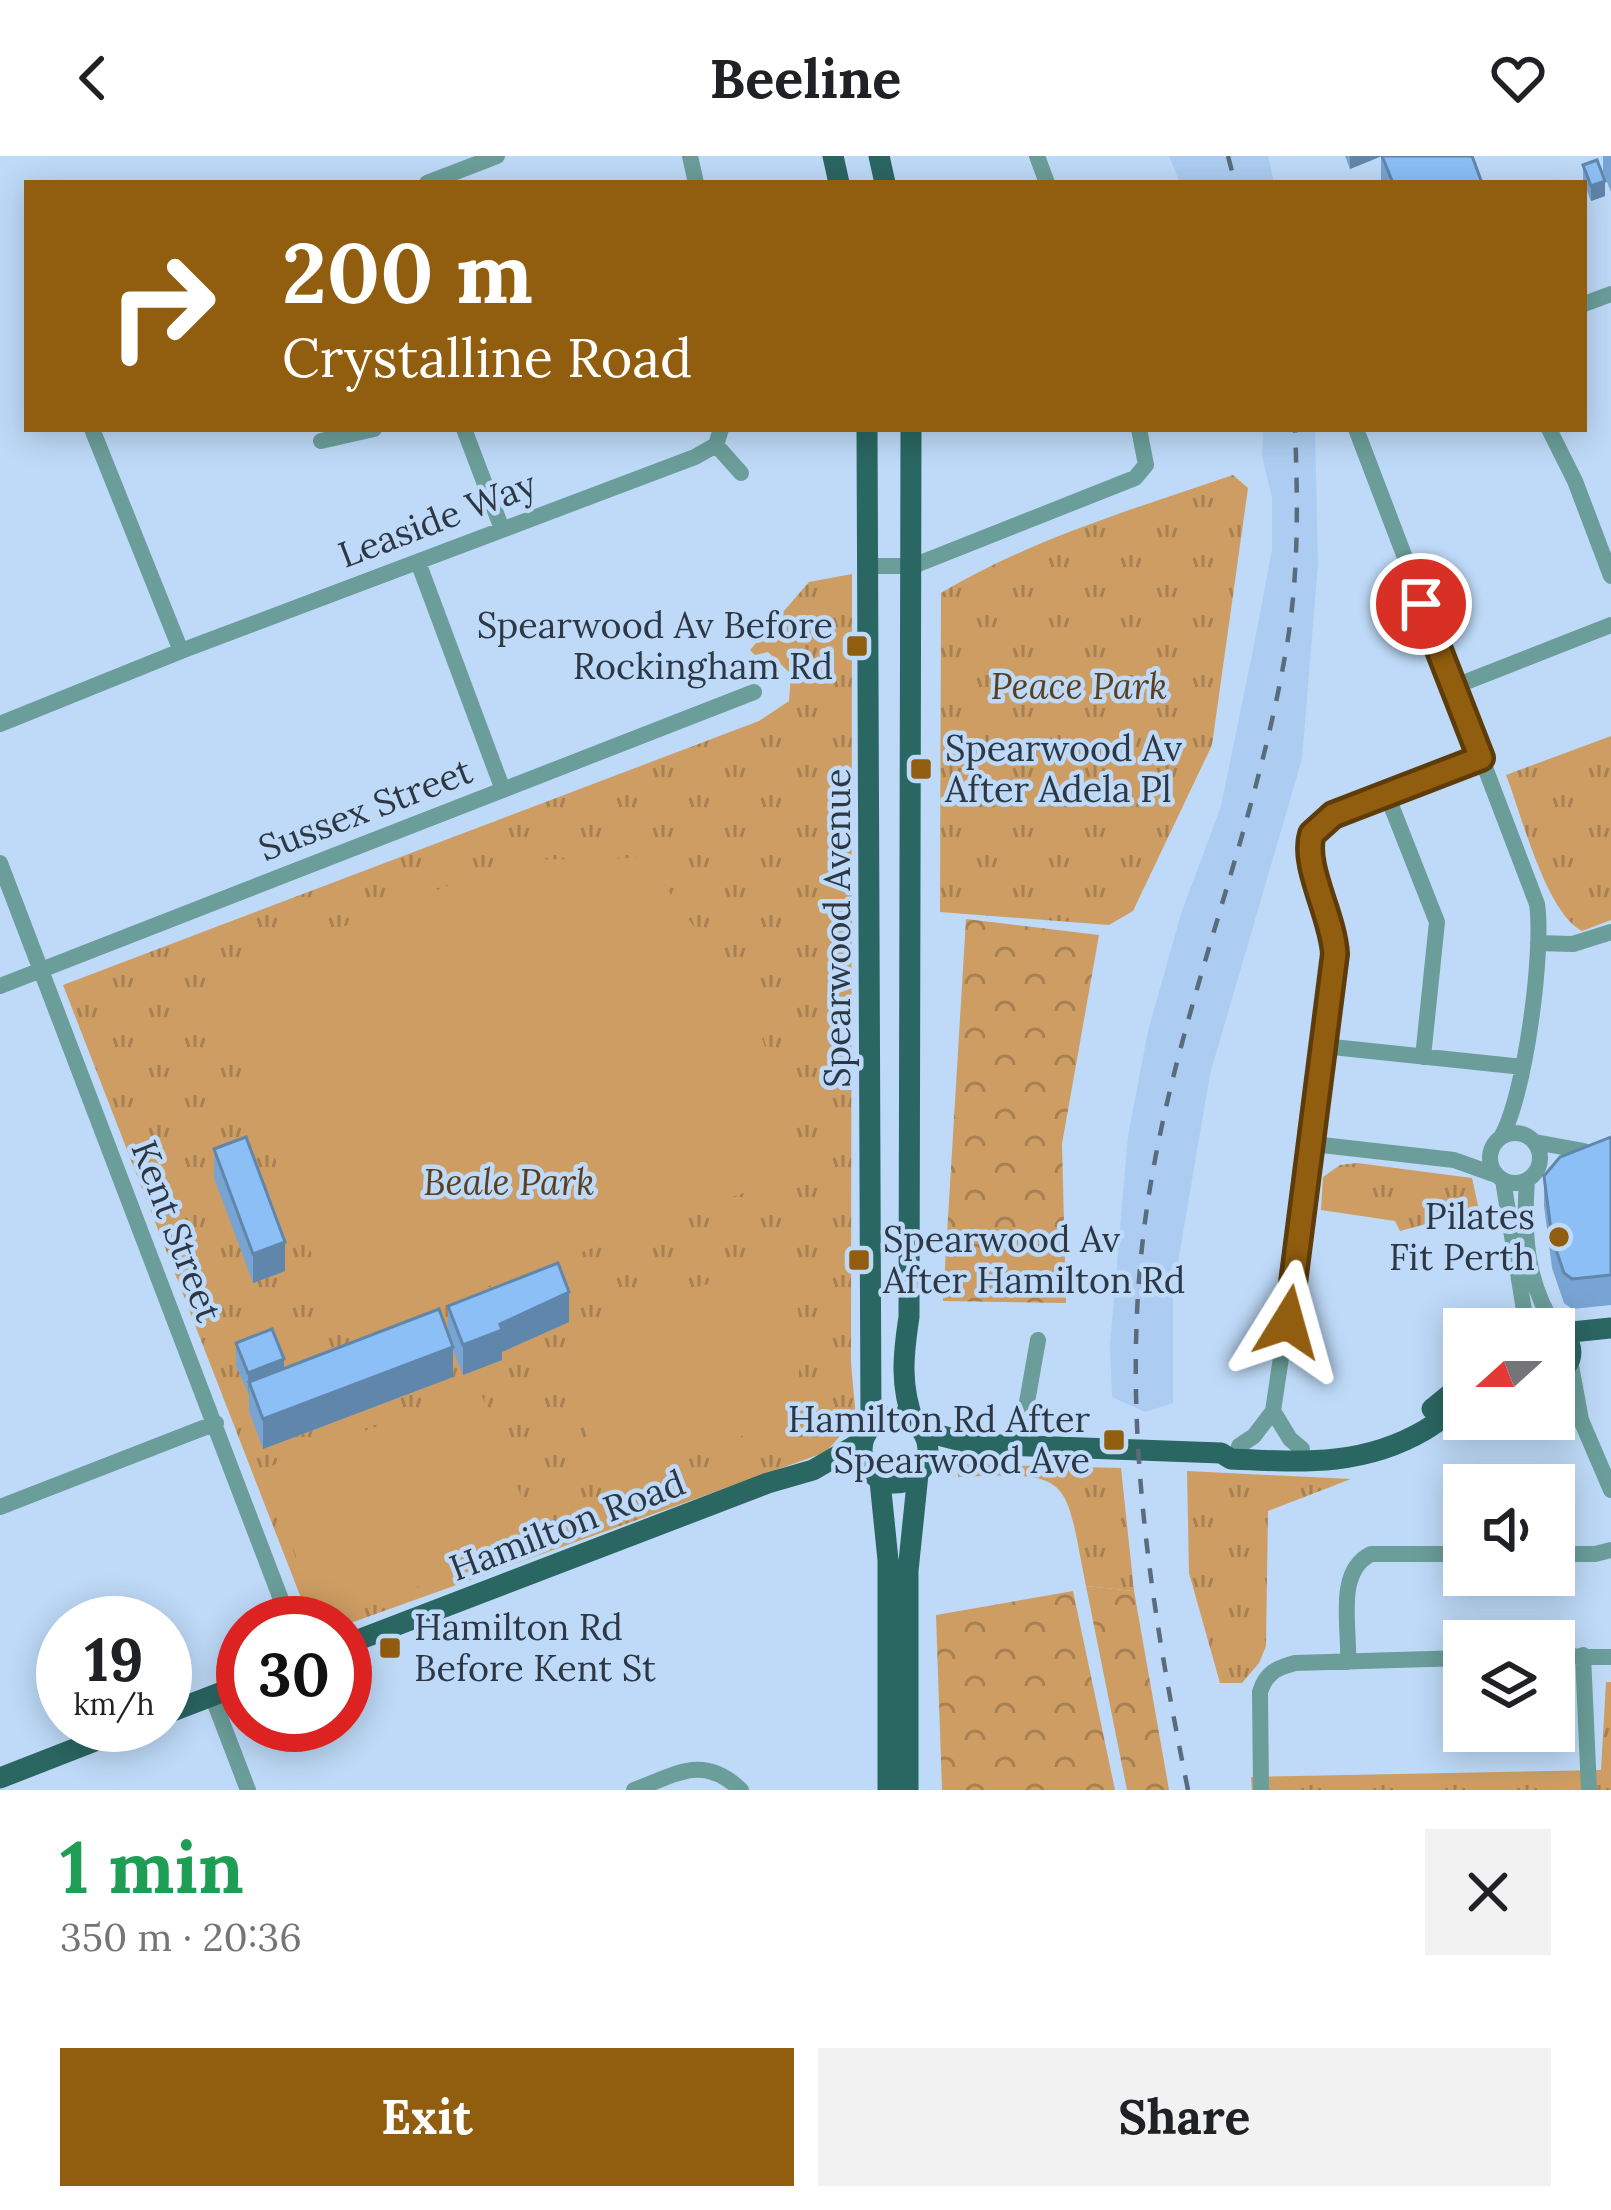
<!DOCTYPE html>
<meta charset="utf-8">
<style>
body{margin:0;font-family:Lora,serif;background:#f2f2f2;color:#202124;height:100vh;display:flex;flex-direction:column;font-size:45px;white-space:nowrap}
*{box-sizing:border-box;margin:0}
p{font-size:39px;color:#757577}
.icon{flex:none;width:66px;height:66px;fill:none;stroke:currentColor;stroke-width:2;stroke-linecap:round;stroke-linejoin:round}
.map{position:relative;height:1634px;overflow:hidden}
.details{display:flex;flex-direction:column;background:#fff;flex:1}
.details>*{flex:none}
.guide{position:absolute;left:24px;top:24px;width:1563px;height:252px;border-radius:0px;box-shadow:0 6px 30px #0003;background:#915d0f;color:#fff;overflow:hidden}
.needle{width:78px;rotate:249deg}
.fabs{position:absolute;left:1443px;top:1152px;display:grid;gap:24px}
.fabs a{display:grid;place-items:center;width:132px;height:132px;border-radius:0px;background:#fff;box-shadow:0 6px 30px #0003;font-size:60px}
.speed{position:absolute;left:36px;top:1440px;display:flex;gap:24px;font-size:60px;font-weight:700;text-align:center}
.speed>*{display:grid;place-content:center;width:156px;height:156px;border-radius:50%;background:#fff;box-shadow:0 6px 30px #0003;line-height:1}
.speed small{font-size:30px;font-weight:400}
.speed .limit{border:18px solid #d22;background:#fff;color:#111}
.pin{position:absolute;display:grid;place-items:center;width:102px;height:102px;color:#fff;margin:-51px;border:6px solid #fff;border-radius:50%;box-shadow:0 3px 12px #0007}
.me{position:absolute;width:132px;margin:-66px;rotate:8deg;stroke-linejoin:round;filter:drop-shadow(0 0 9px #0008)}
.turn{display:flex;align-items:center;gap:42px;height:252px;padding:0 60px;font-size:54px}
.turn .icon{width:156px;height:156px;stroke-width:2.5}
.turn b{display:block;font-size:84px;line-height:102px}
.round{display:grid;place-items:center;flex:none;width:126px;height:126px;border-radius:0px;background:#f2f2f2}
.overview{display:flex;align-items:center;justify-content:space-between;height:204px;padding:0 60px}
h1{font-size:72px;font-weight:800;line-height:90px;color:#1e9e55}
.primary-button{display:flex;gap:24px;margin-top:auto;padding:24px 60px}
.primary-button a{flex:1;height:138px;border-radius:0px;background:#915d0f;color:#fff;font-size:48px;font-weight:800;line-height:138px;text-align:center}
.primary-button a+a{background:#f2f2f2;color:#202124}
header{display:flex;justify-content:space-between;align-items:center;height:156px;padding:0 60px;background:#fff;font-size:54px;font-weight:800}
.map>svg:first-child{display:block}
</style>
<header><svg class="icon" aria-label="back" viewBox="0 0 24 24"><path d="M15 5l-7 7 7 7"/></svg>Beeline<svg class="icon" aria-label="heart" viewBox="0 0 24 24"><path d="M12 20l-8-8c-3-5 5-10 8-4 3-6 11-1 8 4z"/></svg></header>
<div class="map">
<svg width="1611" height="1634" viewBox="0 0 1611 1634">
<defs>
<pattern id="grass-tufts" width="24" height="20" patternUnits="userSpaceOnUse" patternTransform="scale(3)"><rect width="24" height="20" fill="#cd9d63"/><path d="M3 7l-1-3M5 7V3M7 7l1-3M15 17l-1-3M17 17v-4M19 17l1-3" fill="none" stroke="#a78153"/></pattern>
<pattern id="forest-crowns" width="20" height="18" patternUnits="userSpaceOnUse" patternTransform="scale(3)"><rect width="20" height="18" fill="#cd9d63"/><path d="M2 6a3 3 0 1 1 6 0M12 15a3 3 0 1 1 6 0" fill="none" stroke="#a78153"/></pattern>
</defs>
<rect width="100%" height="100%" fill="#bedaf8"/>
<path fill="#accdf1" d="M 1169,0 L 1268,0 L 1274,27 L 1180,27 Z
M 1263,273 L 1315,273 L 1318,408 L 1302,603 L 1210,918 L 1173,1136 L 1173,1247 L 1145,1256 L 1112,1241 L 1110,1189 L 1128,980 L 1148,875 L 1181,758 L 1221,650 L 1254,489 L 1272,394 L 1272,342 L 1262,301 Z"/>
<path fill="url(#grass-tufts)" d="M 1233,319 L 1248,332 L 1212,589 L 1133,755 L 1109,769 L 940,756 L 941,437 C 1032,383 1133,353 1233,319 Z
M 852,418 L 851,1207 L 856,1262 L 826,1296 L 345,1469 L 308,1460 L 63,829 L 759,565 L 789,545 L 791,518 L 768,496 L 755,499 L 750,494 L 809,426 Z
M 1611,580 L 1611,764 L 1582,775 C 1546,757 1521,657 1506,619 Z
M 1357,1007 L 1472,1022 L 1479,1054 L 1400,1075 L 1395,1065 L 1321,1054 L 1323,1021 L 1340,1009 Z
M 957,1308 L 1121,1312 L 1134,1435 L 1086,1430 C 1064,1321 1075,1315 958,1321 Z
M 1187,1315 L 1351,1323 L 1268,1355 L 1266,1490 L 1259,1507 L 1242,1527 L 1220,1527 L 1189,1417 Z
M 1606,1526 L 1611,1526 L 1611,1634 L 1252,1634 L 1251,1621 L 1601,1614 Z"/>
<path fill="url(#forest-crowns)" d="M 966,763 L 1099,779 L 1062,988 L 1066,1147 L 943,1145 Z
M 1086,1430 L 1134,1435 L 1169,1634 L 1127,1634 Z
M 1073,1435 L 1115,1634 L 942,1634 L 936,1459 Z"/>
<path fill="#cd9d63" d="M 645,702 L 750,849 L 809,1013 L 344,1183 L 207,824 L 513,704 Z
M 787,1113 C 802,1152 814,1233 774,1262 C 738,1286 670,1310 628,1328 L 602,1317 L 560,1207 C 564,1200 568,1190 575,1184 C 622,1149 729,1117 787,1113 Z
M 479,1232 L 538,1384 L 337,1462 L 316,1453 L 263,1313 Z"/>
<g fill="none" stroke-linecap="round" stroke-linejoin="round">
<path stroke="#6b9e9a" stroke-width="16" d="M 690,0 L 696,27
M 1037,0 L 1047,27
M 427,27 L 497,0
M 1584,148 L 1611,138
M 92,273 L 181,495
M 464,273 L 502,373
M 1356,273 L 1537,748 C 1544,795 1525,941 1501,981
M 1549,273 L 1575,325 L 1611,420
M 321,285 L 374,273
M 716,289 L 741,317
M 418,406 L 503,634
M 868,410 L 913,410 L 1135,322 L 1146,309 L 1139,273
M 1453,531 L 1611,469
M 0,568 L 181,495 L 695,301 L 716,289 L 721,273
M 1387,639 L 1437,766 L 1423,901
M 0,707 L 290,1467
M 1538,787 L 1573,788 L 1611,776
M 0,830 L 754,536
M 1323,890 L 1523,911
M1490 1002a25 25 0 1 1 50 0a25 25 0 1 1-50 0Z
M 1535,986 L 1584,995
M 1313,988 L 1454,1004 L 1496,1019
M 1503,1024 L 1527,1173
M 1527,1024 C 1523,1078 1526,1128 1557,1174
M 1570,1204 L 1581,1264 L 1611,1334
M 1273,1255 L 1290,1283 L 1302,1293
M 1239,1290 L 1254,1280 L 1273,1255 L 1313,988 L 1335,798 L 1330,760 L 1308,702 L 1312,678 L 1333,659 L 1481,601
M 1019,1291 L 1038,1184
M 0,1351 L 216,1267
M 1554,1398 L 1595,1398 L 1611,1394
M 1583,1499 L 1589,1634
M 1554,1500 L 1611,1501
M 1348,1506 C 1350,1471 1335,1416 1371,1398 L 1464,1398
M 212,1540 L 248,1634
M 634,1634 C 677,1618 703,1598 741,1634
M 1261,1634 L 1260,1536 C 1266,1517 1276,1512 1295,1507 L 1464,1502"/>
<path stroke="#2a6662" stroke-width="21" d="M 833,0 L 839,27
M 879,0 L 885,27
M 867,273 L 871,1271
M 911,273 L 909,1161 C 903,1200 900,1230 914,1267
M 1554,1173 C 1577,1184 1576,1209 1554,1220
M 1562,1177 L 1611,1172
M 1432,1253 L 1464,1227
M862 1294a33 33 0 1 1 66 0a33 33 0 1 1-66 0Z
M 922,1275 L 974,1288 L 1221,1297 L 1231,1303 C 1301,1306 1362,1311 1425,1274 C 1439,1266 1451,1255 1464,1247
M 880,1325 L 888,1404 L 888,1634
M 345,1489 L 768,1327 L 813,1314 L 863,1285
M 165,1558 L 243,1528
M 0,1622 L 136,1569
M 908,1634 L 908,1415 L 918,1318"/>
<path stroke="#5a6b7c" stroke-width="4.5" stroke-dasharray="15 15" stroke-linecap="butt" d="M 1228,0 L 1235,27
M 1188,1634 C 1148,1437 1117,1239 1149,1038 C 1178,855 1253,682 1285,500 C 1299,424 1298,349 1295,273"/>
</g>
<path fill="#78a4d4" d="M 1345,0 L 1472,0 L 1482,27 L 1381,27 L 1381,0 L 1350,13 Z
M 1603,0 L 1611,0 L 1611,36 L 1603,16 Z
M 1583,9 L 1605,40 L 1591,45 L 1583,24 Z
M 1611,981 L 1611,1149 L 1572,1153 L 1564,1147 L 1552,1112 L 1544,1050 L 1544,1020 Z
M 214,993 L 285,1115 L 253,1127 L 214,1022 Z
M 448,1150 L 569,1166 L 502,1196 L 502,1204 L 463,1219 L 453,1194 L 453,1221 L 263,1293 L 249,1255 L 249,1239 L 236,1210 L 236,1187 L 284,1212 L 448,1176 Z"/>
<path fill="#6186ac" d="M 1350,0 L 1382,0 L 1350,13 Z
M 1605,25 L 1605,40 L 1591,45 L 1591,30 Z
M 285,1086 L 285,1115 L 253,1127 L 253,1098 Z
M 569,1136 L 569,1166 L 502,1196 L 502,1204 L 463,1219 L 463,1189 L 500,1168 Z
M 453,1191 L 453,1221 L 263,1293 L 263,1263 Z
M 284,1203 L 284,1226 L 249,1226 L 248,1240 L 248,1217 Z"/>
<path fill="#8bbff6" stroke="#6186ac" stroke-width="3" d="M 1382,0 L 1472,0 L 1482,27 L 1393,27 Z
M 1597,4 L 1605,25 L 1591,30 L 1583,9 Z
M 246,981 L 285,1086 L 253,1098 L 214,993 Z
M 1611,981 L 1611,1119 L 1572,1123 L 1564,1117 L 1552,1082 L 1544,1020 L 1560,1001 Z
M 558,1107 L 569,1136 L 500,1168 L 502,1174 L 463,1189 L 448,1150 Z
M 439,1153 L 453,1191 L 263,1263 L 249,1226 Z
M 272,1173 L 284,1203 L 248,1217 L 236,1187 Z"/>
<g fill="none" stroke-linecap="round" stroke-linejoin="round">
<defs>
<path id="route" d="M 1288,1166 L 1335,798 C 1333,760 1302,709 1312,678 L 1333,659 L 1481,602 L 1421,448"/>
</defs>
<use href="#route" stroke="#5e3c0a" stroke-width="30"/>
<use href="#route" stroke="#915d0f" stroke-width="21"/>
</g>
<g fill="#915d0f" stroke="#bedaf8" stroke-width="4.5">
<rect x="845" y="478" width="24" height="24" rx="6"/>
<rect x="909" y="601" width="24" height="24" rx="6"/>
<circle cx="1559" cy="1081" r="12"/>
<rect x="847" y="1092" width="24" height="24" rx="6"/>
<rect x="1102" y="1272" width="24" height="24" rx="6"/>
<rect x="378" y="1480" width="24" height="24" rx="6"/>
</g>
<g text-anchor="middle" stroke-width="9" stroke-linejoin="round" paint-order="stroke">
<g font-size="36" fill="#2d3844" stroke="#bedaf8">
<text transform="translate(437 363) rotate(-21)" y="13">Leaside Way</text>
<text transform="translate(365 653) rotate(-21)" y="13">Sussex Street</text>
<text transform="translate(837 772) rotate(-90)" y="13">Spearwood Avenue</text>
<text transform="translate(177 1075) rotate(69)" y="13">Kent Street</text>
<text transform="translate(567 1369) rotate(-21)" y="13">Hamilton Road</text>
</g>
<g font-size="36" fill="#2d3844" stroke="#bedaf8" text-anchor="end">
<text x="833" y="482">Spearwood Av Before<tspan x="833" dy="41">Rockingham Rd</tspan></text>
<text x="945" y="605" text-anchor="start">Spearwood Av<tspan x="945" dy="41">After Adela Pl</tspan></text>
<text x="1535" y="1073">Pilates<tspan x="1535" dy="41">Fit Perth</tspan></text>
<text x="883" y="1096" text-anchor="start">Spearwood Av<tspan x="883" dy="41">After Hamilton Rd</tspan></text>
<text x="1090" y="1276">Hamilton Rd After<tspan x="1090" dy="41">Spearwood Ave</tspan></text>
<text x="414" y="1484" text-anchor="start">Hamilton Rd<tspan x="414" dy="41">Before Kent St</tspan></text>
</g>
<g font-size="36" font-style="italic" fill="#5b401f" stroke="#bedaf8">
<text x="1079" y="543">Peace Park</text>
<text x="509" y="1039">Beale Park</text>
</g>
</g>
</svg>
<div class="fabs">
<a><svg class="needle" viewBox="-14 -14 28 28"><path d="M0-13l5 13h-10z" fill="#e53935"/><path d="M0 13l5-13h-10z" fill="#757577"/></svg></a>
<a><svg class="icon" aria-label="sound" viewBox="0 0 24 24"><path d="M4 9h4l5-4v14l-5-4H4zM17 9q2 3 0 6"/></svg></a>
<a><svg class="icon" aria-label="layers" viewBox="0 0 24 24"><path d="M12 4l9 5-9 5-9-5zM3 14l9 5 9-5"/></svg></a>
</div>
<div class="speed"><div>19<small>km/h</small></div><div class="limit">30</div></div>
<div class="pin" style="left:1421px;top:448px;background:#d93025"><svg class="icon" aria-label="arrive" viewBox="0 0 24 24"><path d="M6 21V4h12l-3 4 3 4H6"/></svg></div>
<svg class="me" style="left:1288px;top:1166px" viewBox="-20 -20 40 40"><path d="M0-17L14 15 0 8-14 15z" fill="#915d0f" stroke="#fff" stroke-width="4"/></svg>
<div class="guide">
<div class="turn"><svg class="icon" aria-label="right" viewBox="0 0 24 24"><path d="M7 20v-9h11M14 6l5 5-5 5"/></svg><div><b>200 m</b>Crystalline Road</div></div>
</div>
</div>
<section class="details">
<div class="overview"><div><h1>1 min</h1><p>350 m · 20:36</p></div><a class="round"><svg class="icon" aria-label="close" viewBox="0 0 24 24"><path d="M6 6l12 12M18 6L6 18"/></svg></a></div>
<div class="primary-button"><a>Exit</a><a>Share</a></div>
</section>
